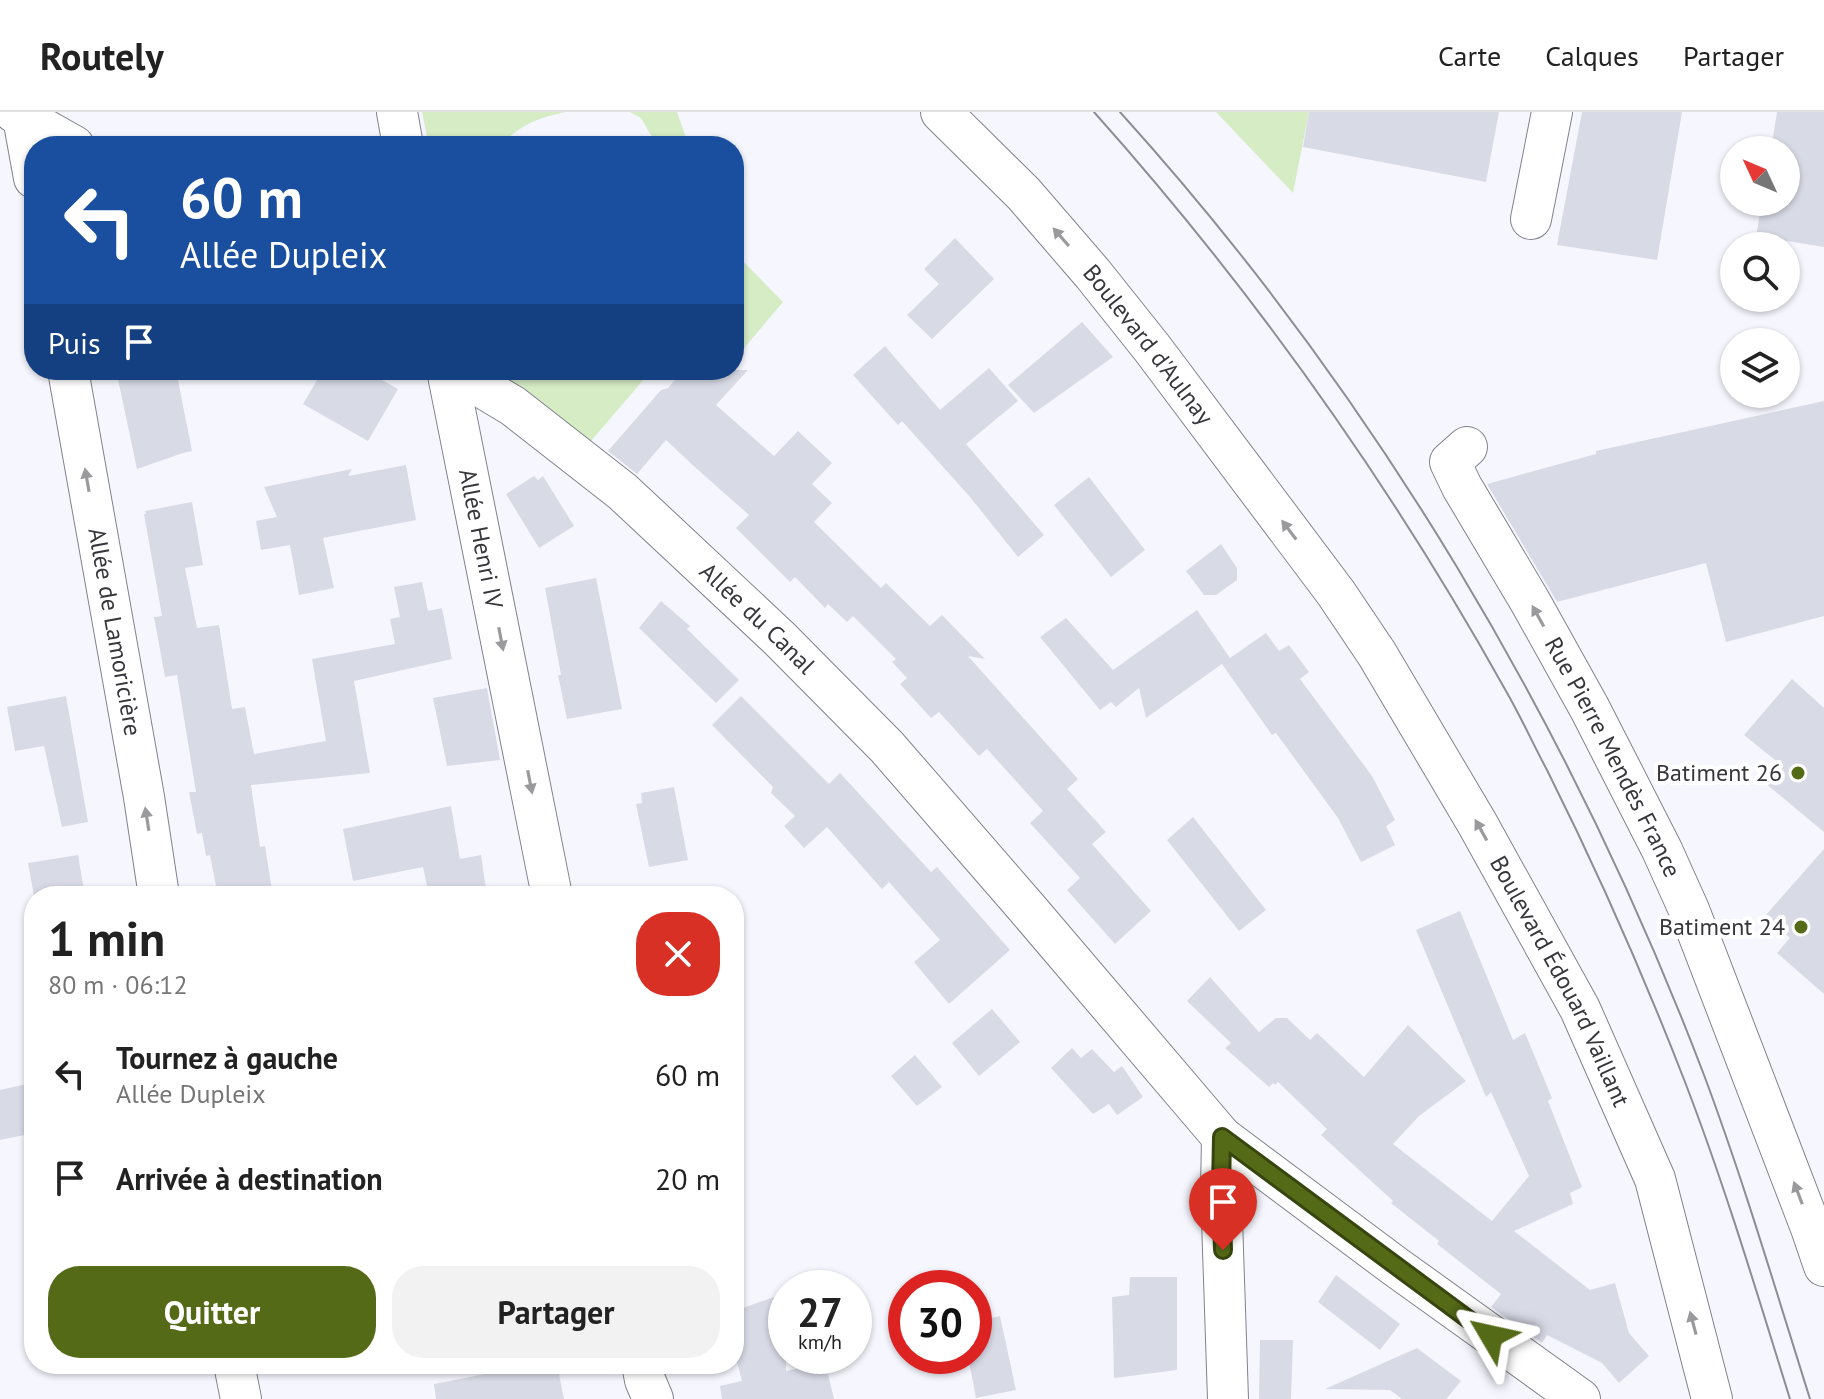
<!DOCTYPE html>
<html lang="fr">
<meta charset="utf-8">
<style>
body{margin:0;font-family:"PT Sans",sans-serif;background:#f2f2f2;color:#222;height:100vh;display:flex;flex-direction:column;font-size:30px;white-space:nowrap}
*{box-sizing:border-box;margin:0}
p{font-size:26px;color:#767676}
.icon{flex:none;width:44px;height:44px;fill:none;stroke:currentColor;stroke-width:2;stroke-linecap:round;stroke-linejoin:round}
.map{position:relative;flex:1;overflow:hidden}
.panel{position:absolute;left:24px;top:774px;width:720px;height:488px;display:flex;flex-direction:column;background:#fff;border-radius:32px;box-shadow:0 2px 6px #0004}
.panel>*{flex:none}
.hud{position:absolute;left:24px;top:24px;width:720px;height:244px;border-radius:32px;box-shadow:0 2px 6px #0004;background:#1a4fa0;color:#fff;overflow:hidden}
.needle{width:52px;rotate:314deg}
.fabs{position:absolute;left:1720px;top:24px;display:grid;gap:16px}
.fabs a{display:grid;place-items:center;width:80px;height:80px;border-radius:50%;background:#fff;box-shadow:0 2px 6px #0004;font-size:40px}
.speed{position:absolute;left:768px;top:1158px;display:flex;gap:16px;font-size:40px;font-weight:700;text-align:center}
.speed>*{display:grid;place-content:center;width:104px;height:104px;border-radius:50%;background:#fff;box-shadow:0 2px 6px #0004;line-height:1}
.speed small{font-size:20px;font-weight:400}
.speed .limit{border:12px solid #d22;background:#fff;color:#111}
.pin{position:absolute;display:grid;place-items:center;width:68px;height:68px;color:#fff;margin:-82px -34px;border-radius:50% 50% 50% 0;rotate:-45deg;box-shadow:0 0 8px #0007}
.pin .icon{rotate:45deg}
.me{position:absolute;width:88px;margin:-44px;rotate:306deg;stroke-linejoin:round;filter:drop-shadow(0 0 6px #0008)}
.turn{display:flex;align-items:center;gap:28px;height:168px;padding:0 24px;font-size:36px}
.turn .icon{width:104px;height:104px;stroke-width:2.5}
.turn b{display:block;font-size:56px;line-height:68px}
.then{display:flex;align-items:center;height:76px;padding:0 24px;background:#0003;gap:16px;font-size:30px}
.round{display:grid;place-items:center;flex:none;width:84px;height:84px;border-radius:32px;background:#f2f2f2}
.head{display:flex;align-items:center;justify-content:space-between;height:136px;padding:0 24px}
h1{font-size:48px;font-weight:700;line-height:60px}
.primary-button{display:flex;gap:16px;margin-top:auto;padding:16px 24px}
.primary-button a{flex:1;height:92px;border-radius:32px;background:#556a17;color:#fff;font-size:32px;font-weight:700;line-height:92px;text-align:center}
.primary-button a+a{background:#f2f2f2;color:#222}
ul{padding:0;list-style:none}
li{display:flex;align-items:center;gap:24px;height:104px;padding:0 24px}
li div{flex:1}
li b{display:block;font-size:30px}
li em{font-style:normal}
header{display:flex;align-items:center;gap:48px;box-sizing:border-box;height:112px;padding:0 40px;background:#fff;border-bottom:2px solid #e0e0e0}
header strong{font-size:38px}
nav{display:flex;gap:44px;margin-inline-start:auto;font-size:28px}
.map>svg:first-child{display:block}
</style>
<header>
<strong>Routely</strong>
<nav><a>Carte</a><a>Calques</a><a>Partager</a></nav>
</header>
<div class="map">
<svg width="1824" height="1287" viewBox="0 0 1824 1287">
<rect width="100%" height="100%" fill="#f6f7fe"/>
<path fill="#d5ecc5" d="M 422,0 L 566,0 C 534,7 523,12 499,34 L 429,34 Z
M 630,0 L 677,0 L 689,34 L 657,34 L 641,6 Z
M 1216,0 L 1309,0 L 1293,81 Z
M 734,140 L 783,190 L 734,248 Z
M 498,258 L 652,258 L 590,330 Z"/>
<path fill="#d8dae6" d="M 1309,0 L 1499,0 L 1486,70 L 1303,35 Z
M 1582,0 L 1682,0 L 1657,148 L 1557,133 Z
M 1777,0 L 1824,0 L 1824,135 L 1756,124 L 1762,90 L 1786,90 L 1786,38 L 1771,38 Z
M 955,126 L 994,167 L 932,227 L 907,203 L 939,172 L 924,157 Z
M 1082,210 L 1113,245 L 1034,301 L 1008,273 Z
M 885,234 L 940,298 L 989,256 L 1018,289 L 966,332 L 1044,423 L 1018,445 L 970,385 L 902,309 L 898,313 L 853,263 Z
M 116,258 L 176,258 L 192,339 L 183,341 L 137,357 Z
M 323,258 L 364,258 L 398,277 L 368,329 L 303,292 Z
M 684,258 L 748,258 L 716,293 L 774,344 L 798,319 L 832,351 L 812,372 L 832,391 L 814,410 L 881,476 L 886,471 L 930,514 L 942,503 L 985,547 L 968,544 L 1078,667 L 1067,677 L 1106,720 L 1092,732 L 1151,799 L 1115,832 L 1067,778 L 1080,766 L 1030,711 L 1043,699 L 987,637 L 979,644 L 939,600 L 931,606 L 900,572 L 907,566 L 892,550 L 896,547 L 853,504 L 847,510 L 828,492 L 825,496 L 795,465 L 790,470 L 736,416 L 749,403 L 697,357 L 666,328 L 637,362 L 608,339 L 661,278 L 668,276 Z
M 1824,289 L 1824,504 L 1726,530 L 1706,451 L 1557,490 L 1487,372 L 1596,342 L 1596,339 Z
M 406,353 L 416,408 L 323,426 L 334,476 L 299,483 L 290,433 L 261,438 L 256,409 L 277,405 L 264,375 L 352,357 L 348,364 Z
M 534,364 L 538,368 L 543,364 L 574,414 L 539,436 L 506,382 Z
M 1089,365 L 1145,438 L 1111,465 L 1054,393 Z
M 192,390 L 203,453 L 185,456 L 197,516 L 219,513 L 232,597 L 245,595 L 254,642 L 326,629 L 312,547 L 395,532 L 390,507 L 400,505 L 394,475 L 422,470 L 428,499 L 442,496 L 452,547 L 354,569 L 370,661 L 251,673 L 260,735 L 265,734 L 272,778 L 242,784 L 218,784 L 210,743 L 206,744 L 202,721 L 197,722 L 189,680 L 196,680 L 177,563 L 165,565 L 154,505 L 162,504 L 144,402 L 146,402 L 145,399 Z
M 1221,432 L 1237,456 L 1237,468 L 1216,483 L 1204,483 L 1186,459 Z
M 596,466 L 622,597 L 567,607 L 558,563 L 561,563 L 545,476 Z
M 661,489 L 690,514 L 687,517 L 739,568 L 716,591 L 639,516 Z
M 1197,498 L 1230,546 L 1266,521 L 1279,539 L 1289,533 L 1309,560 L 1300,567 L 1372,664 L 1395,708 L 1386,714 L 1395,733 L 1361,750 L 1338,706 L 1276,621 L 1272,623 L 1222,552 L 1146,606 L 1139,576 L 1116,595 L 1111,590 L 1100,598 L 1040,525 L 1066,506 L 1113,558 Z
M 1792,567 L 1824,596 L 1824,720 L 1765,671 L 1780,652 L 1744,623 Z
M 487,576 L 500,648 L 447,654 L 433,586 Z
M 66,584 L 88,710 L 62,715 L 44,634 L 15,639 L 7,595 Z
M 741,584 L 829,672 L 840,661 L 931,760 L 937,755 L 1010,838 L 949,892 L 914,850 L 940,828 L 889,770 L 882,777 L 827,715 L 804,736 L 784,714 L 795,704 L 771,681 L 773,675 L 712,613 Z
M 674,675 L 688,748 L 649,755 L 636,692 L 642,691 L 641,681 Z
M 451,694 L 460,747 L 481,743 L 487,784 L 429,784 L 423,755 L 353,769 L 343,717 Z
M 1193,705 L 1266,798 L 1239,819 L 1167,728 Z
M 1824,737 L 1824,882 L 1777,841 L 1790,826 L 1765,804 Z
M 78,743 L 85,784 L 34,784 L 28,751 Z
M 1460,799 L 1513,928 L 1525,921 L 1552,986 L 1548,989 L 1582,1075 L 1570,1081 L 1573,1092 L 1514,1119 L 1590,1178 L 1615,1171 L 1629,1221 L 1649,1244 L 1619,1271 L 1602,1251 L 1547,1223 L 1542,1231 L 1491,1195 L 1501,1182 L 1437,1132 L 1439,1129 L 1391,1091 L 1393,1089 L 1321,1023 L 1327,1017 L 1278,970 L 1275,973 L 1273,971 L 1269,975 L 1225,936 L 1231,931 L 1187,889 L 1210,865 L 1259,920 L 1276,906 L 1287,906 L 1310,928 L 1317,921 L 1364,965 L 1408,913 L 1466,969 L 1419,1004 L 1393,1032 L 1492,1109 L 1529,1064 L 1491,980 L 1486,985 L 1416,818 Z
M 992,897 L 1020,930 L 979,964 L 952,931 Z
M 1072,936 L 1081,946 L 1092,937 L 1114,960 L 1122,954 L 1143,985 L 1117,1003 L 1109,992 L 1093,1002 L 1051,956 Z
M 915,943 L 942,975 L 917,994 L 891,964 Z
M 27,972 L 28,980 L 34,979 L 34,1021 L 0,1028 L 0,978 Z
M 1336,1163 L 1400,1212 L 1380,1238 L 1318,1190 Z
M 1130,1165 L 1177,1165 L 1177,1258 L 1114,1266 L 1112,1185 L 1129,1183 Z
M 786,1181 L 786,1259 L 825,1250 L 834,1287 L 722,1287 L 720,1274 L 742,1269 L 734,1239 L 734,1199 Z
M 1000,1204 L 1016,1278 L 976,1286 L 968,1244 L 974,1244 L 974,1210 Z
M 1260,1228 L 1293,1228 L 1291,1287 L 1259,1287 Z
M 1417,1236 L 1461,1269 L 1446,1287 L 1402,1287 L 1390,1278 L 1325,1277 Z
M 535,1252 L 557,1252 L 564,1287 L 436,1287 L 434,1272 Z"/>
<g fill="none" stroke-linecap="round" stroke-linejoin="round">
<defs>
<g id="minor">
<path d="M 14,0 L 74,34"/>
<path d="M 22,0 L 34,66"/>
<path d="M 397,0 L 403,34"/>
<path id="s1" d="M 941,0 L 1024,82 L 1093,162 L 1152,236 L 1336,481 L 1377,542 L 1477,711 L 1580,897 L 1655,1067 L 1712,1287"/>
<path d="M 1531,107 L 1552,0"/>
<path id="s2" d="M 68,258 L 144,685 L 159,784"/>
<path id="s3" d="M 447,258 L 552,784"/>
<path id="s4" d="M 453,258 L 513,294 L 623,380 L 779,526 L 887,635 L 1026,795 L 1222,1025 L 1396,1155 L 1580,1287"/>
<path id="s5" d="M 1467,335 L 1450,350 L 1462,375 L 1531,491 L 1590,597 L 1662,738 L 1689,798 L 1811,1116 L 1824,1154"/>
<path d="M 1222,1025 L 1221,1078 L 1228,1287"/>
<path d="M 234,1252 L 241,1287"/>
<path d="M 642,1252 L 645,1268 L 653,1287"/>
</g>
</defs>
<use href="#minor" stroke="#81828d" stroke-width="42"/>
<use href="#minor" stroke="#fff" stroke-width="40"/>
<path stroke="#8d8d93" stroke-width="2" d="M 1094,0 C 1252,177 1390,371 1506,579 C 1521,605 1533,632 1547,658 C 1598,760 1644,864 1685,970 C 1725,1074 1757,1181 1790,1287
M 1120,0 C 1373,280 1570,611 1704,963 C 1744,1070 1776,1179 1810,1287"/>
</g>
<defs><path id="oneway-solid" d="M-6-.8H1V-3.2L6.5 0L1 3.2V.8H-6Z" transform="scale(2)"/></defs>
<g fill="#9a9a9d">
<use href="#oneway-solid" transform="translate(1061 125) rotate(-131)"/>
<use href="#oneway-solid" transform="translate(87 368) rotate(-100)"/>
<use href="#oneway-solid" transform="translate(1289 418) rotate(-127)"/>
<use href="#oneway-solid" transform="translate(1538 504) rotate(-119)"/>
<use href="#oneway-solid" transform="translate(501 527) rotate(79)"/>
<use href="#oneway-solid" transform="translate(530 670) rotate(79)"/>
<use href="#oneway-solid" transform="translate(147 707) rotate(-99)"/>
<use href="#oneway-solid" transform="translate(1481 718) rotate(-119)"/>
<use href="#oneway-solid" transform="translate(1798 1081) rotate(-111)"/>
<use href="#oneway-solid" transform="translate(1693 1211) rotate(-105)"/>
</g>
<g fill="none" stroke-linecap="round" stroke-linejoin="round">
<defs>
<path id="route" d="M 1223,1138 L 1221,1078 L 1222,1025 L 1491,1224"/>
</defs>
<use href="#route" stroke="#37450f" stroke-width="20"/>
<use href="#route" stroke="#556a17" stroke-width="14"/>
</g>
<g fill="#556a17" stroke="#fff" stroke-width="3">
<circle cx="1798" cy="661" r="8"/>
<circle cx="1801" cy="815" r="8"/>
</g>
<g text-anchor="middle" stroke-width="8" stroke-linejoin="round" paint-order="stroke">
<g font-size="24" fill="#36363b" stroke="#fff">
<text dy="8" stroke="none"><textPath href="#s1" startOffset="312">Boulevard d'Aulnay</textPath></text>
<text dy="8" stroke="none"><textPath href="#s3" startOffset="172">Allée Henri IV</textPath></text>
<text dy="8" stroke="none"><textPath href="#s4" startOffset="394">Allée du Canal</textPath></text>
<text dy="8" stroke="none"><textPath href="#s2" startOffset="266">Allée de Lamoricière</textPath></text>
<text dy="8" stroke="none"><textPath href="#s5" startOffset="360">Rue Pierre Mendès France</textPath></text>
<text dy="8" stroke="none"><textPath href="#s1" startOffset="1072">Boulevard Édouard Vaillant</textPath></text>
</g>
<g font-size="24" fill="#36363b" stroke="#fff" text-anchor="end">
<text x="1782" y="669">Batiment 26</text>
<text x="1785" y="823">Batiment 24</text>
</g>
</g>
</svg>
<div class="fabs">
<a><svg class="needle" viewBox="-14 -14 28 28"><path d="M0-13l5 13h-10z" fill="#e53935"/><path d="M0 13l5-13h-10z" fill="#767676"/></svg></a>
<a><svg class="icon" aria-label="search" viewBox="0 0 24 24"><circle cx="10" cy="10" r="6"/><path d="M15 15l6 6"/></svg></a>
<a><svg class="icon" aria-label="layers" viewBox="0 0 24 24"><path d="M12 4l9 5-9 5-9-5zM3 14l9 5 9-5"/></svg></a>
</div>
<div class="speed"><div>27<small>km/h</small></div><div class="limit">30</div></div>
<div class="pin" style="left:1223px;top:1138px;background:#d93025"><svg class="icon" aria-label="arrive" viewBox="0 0 24 24"><path d="M6 21V4h12l-3 4 3 4H6"/></svg></div>
<svg class="me" style="left:1491px;top:1224px" viewBox="-20 -20 40 40"><path d="M0-17L14 15 0 8-14 15z" fill="#556a17" stroke="#fff" stroke-width="4"/></svg>
<div class="hud">
<div class="turn"><svg class="icon" aria-label="left" viewBox="0 0 24 24"><path d="M17 20v-9H6M10 6l-5 5 5 5"/></svg><div><b>60 m</b>Allée Dupleix</div></div>
<div class="then">Puis<svg class="icon" aria-label="arrive" viewBox="0 0 24 24"><path d="M6 21V4h12l-3 4 3 4H6"/></svg></div>
</div>
<section class="panel">
<div class="head"><div><h1>1 min</h1><p>80 m · 06:12</p></div><a class="round" style="background:#d93025;color:#fff"><svg class="icon" aria-label="close" viewBox="0 0 24 24"><path d="M6 6l12 12M18 6L6 18"/></svg></a></div>
<ul>
<li><svg class="icon" aria-label="left" viewBox="0 0 24 24"><path d="M17 20v-9H6M10 6l-5 5 5 5"/></svg><div><b>Tournez à gauche</b><p>Allée Dupleix</p></div><em>60 m</em></li>
<li><svg class="icon" aria-label="arrive" viewBox="0 0 24 24"><path d="M6 21V4h12l-3 4 3 4H6"/></svg><div><b>Arrivée à destination</b></div><em>20 m</em></li>
</ul>
<div class="primary-button"><a>Quitter</a><a>Partager</a></div>
</section>
</div>
